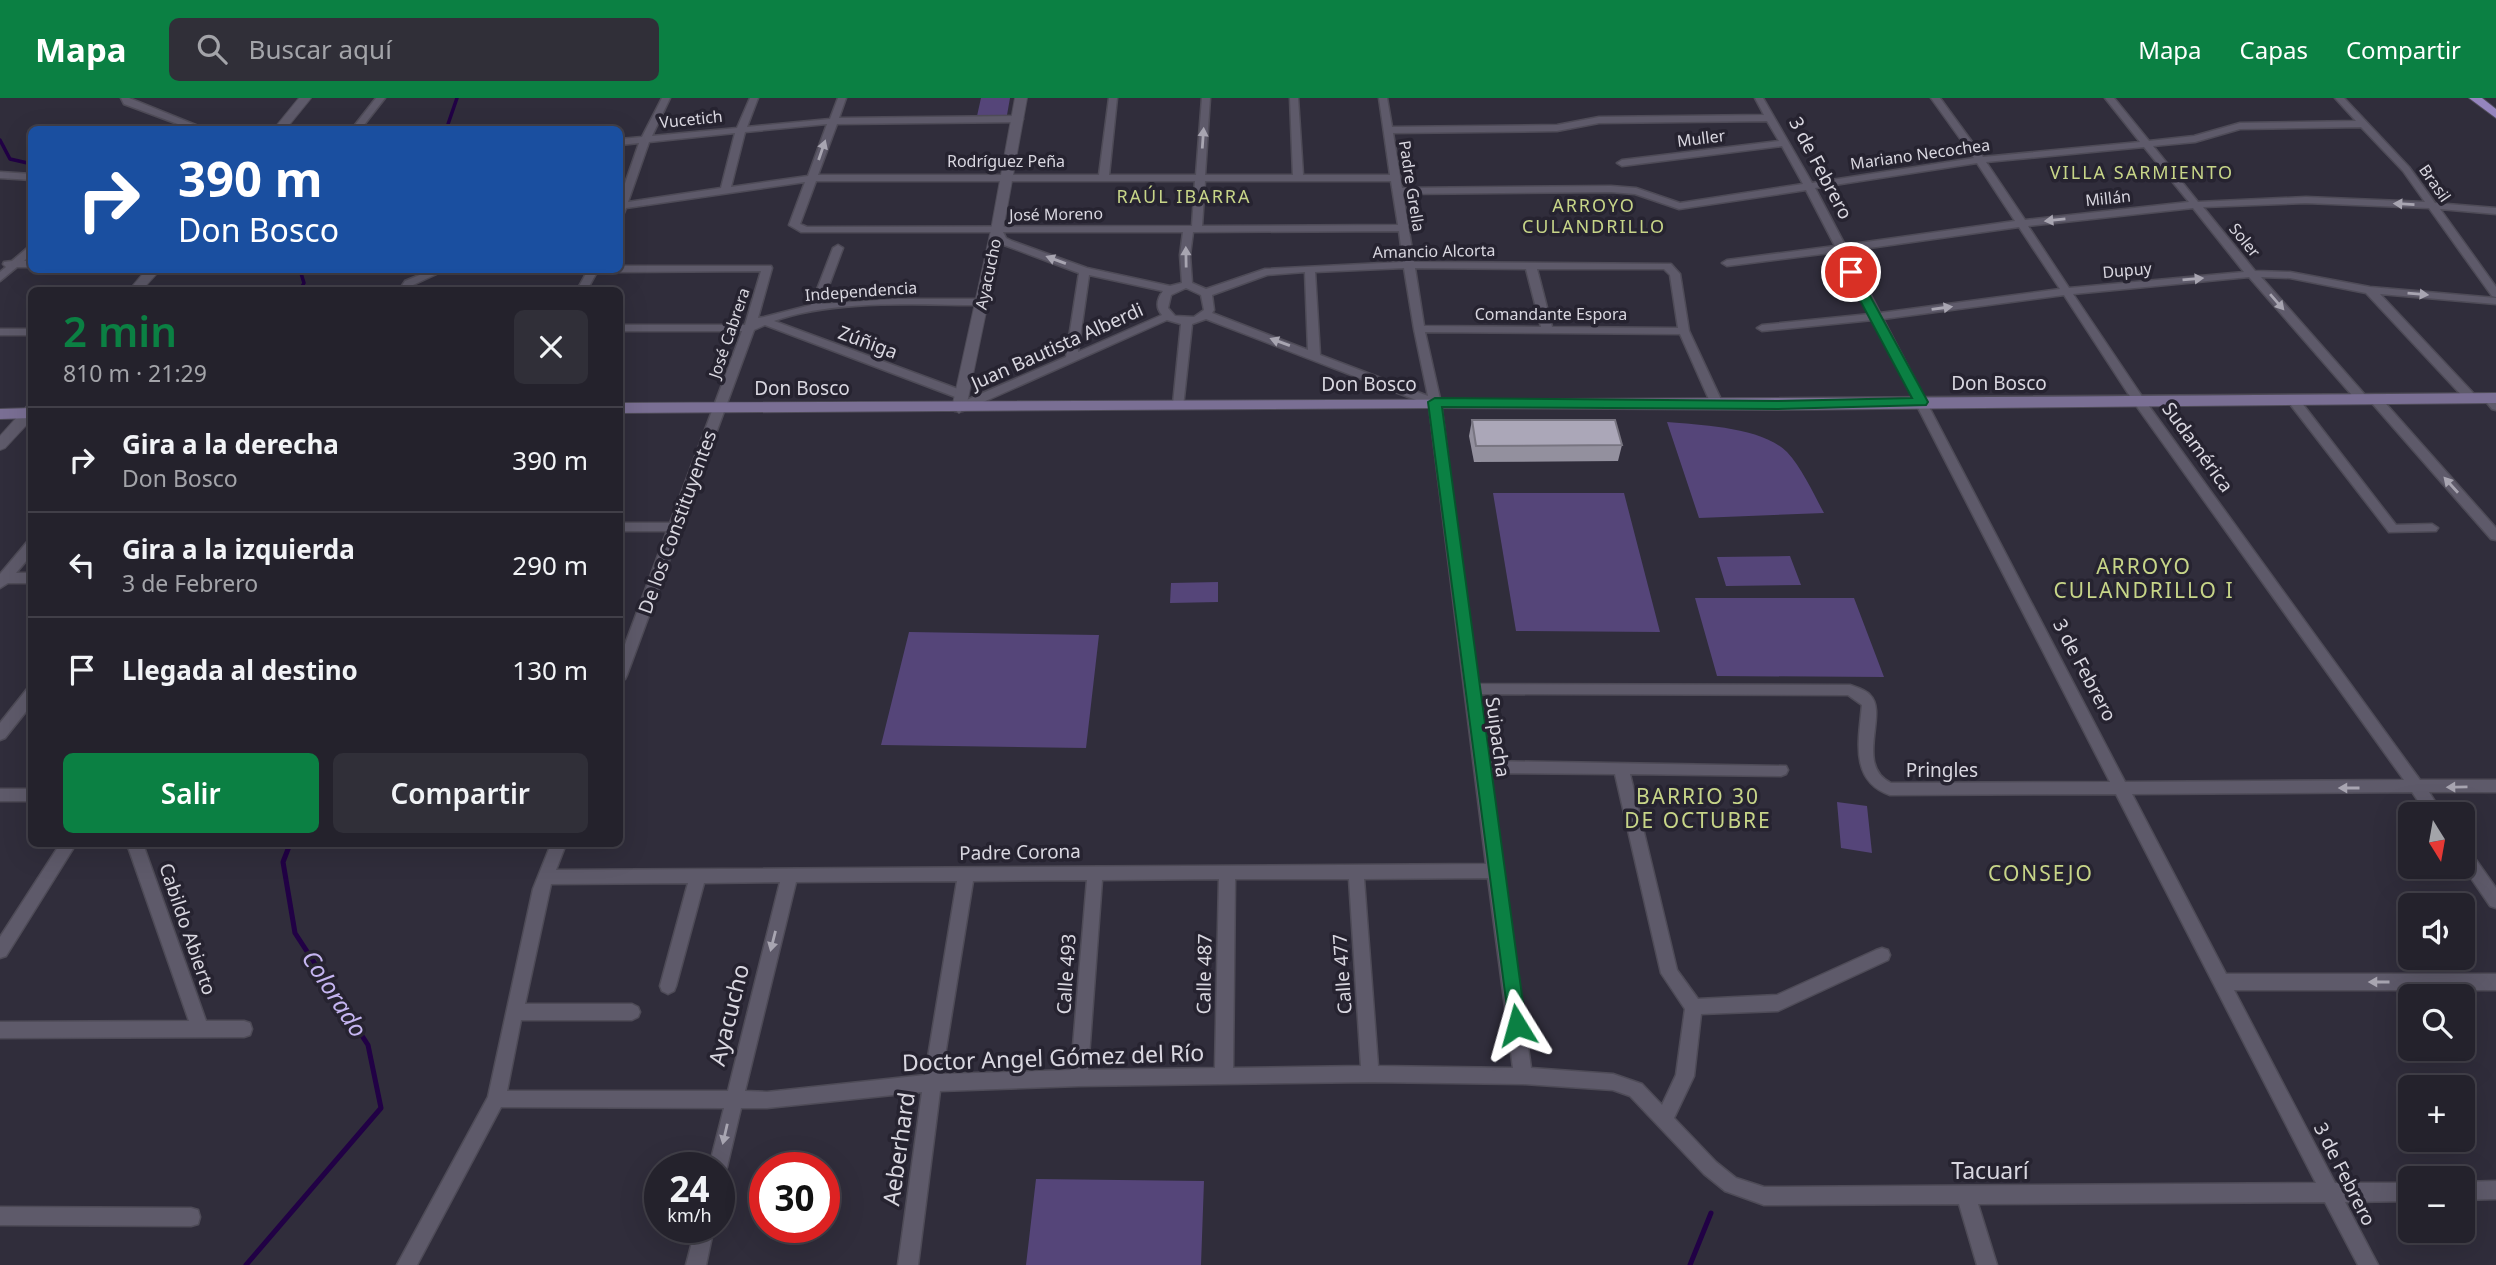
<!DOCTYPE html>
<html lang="es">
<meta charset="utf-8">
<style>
body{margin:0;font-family:"Noto Sans",sans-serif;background:#302f38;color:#f1f3f6;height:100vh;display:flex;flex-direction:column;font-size:26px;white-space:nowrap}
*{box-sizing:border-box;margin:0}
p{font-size:23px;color:#a3a4a9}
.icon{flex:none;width:38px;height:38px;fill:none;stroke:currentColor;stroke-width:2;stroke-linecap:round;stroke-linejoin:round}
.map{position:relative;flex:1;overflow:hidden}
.details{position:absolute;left:28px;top:189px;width:595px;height:560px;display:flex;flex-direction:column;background:#24222c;border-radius:10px;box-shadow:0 7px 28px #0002,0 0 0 2px #413f48}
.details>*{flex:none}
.guide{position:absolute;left:28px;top:28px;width:595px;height:147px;border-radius:10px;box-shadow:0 7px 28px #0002,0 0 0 2px #413f48;background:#1a4fa0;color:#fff;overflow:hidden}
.needle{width:46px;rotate:169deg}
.controls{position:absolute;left:2398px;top:704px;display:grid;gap:14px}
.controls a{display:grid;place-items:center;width:77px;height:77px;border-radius:10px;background:#24222c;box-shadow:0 7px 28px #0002,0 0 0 2px #413f48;font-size:35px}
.speed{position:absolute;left:644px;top:1054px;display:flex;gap:14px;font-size:35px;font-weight:700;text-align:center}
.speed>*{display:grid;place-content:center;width:91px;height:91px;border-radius:50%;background:#24222c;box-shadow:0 7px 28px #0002,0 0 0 2px #413f48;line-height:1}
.speed small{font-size:18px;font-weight:400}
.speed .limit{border:10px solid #d22;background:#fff;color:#111}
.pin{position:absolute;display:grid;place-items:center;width:60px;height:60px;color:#fff;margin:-30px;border:4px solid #fff;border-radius:50%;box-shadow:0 2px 7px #0007}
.me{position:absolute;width:77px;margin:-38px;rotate:352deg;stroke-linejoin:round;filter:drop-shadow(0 0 5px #0008)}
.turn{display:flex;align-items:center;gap:24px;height:147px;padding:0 35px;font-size:32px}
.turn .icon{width:91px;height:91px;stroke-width:2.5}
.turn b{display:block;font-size:49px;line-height:60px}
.round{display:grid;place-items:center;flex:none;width:74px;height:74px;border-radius:10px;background:#302f38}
.head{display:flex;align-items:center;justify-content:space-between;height:119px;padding:0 35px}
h1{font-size:42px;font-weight:600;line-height:52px;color:#0b8043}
.primary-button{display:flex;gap:14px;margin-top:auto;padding:14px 35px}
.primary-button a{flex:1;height:80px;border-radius:10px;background:#0b8043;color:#fff;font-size:28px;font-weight:600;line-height:80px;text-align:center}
.primary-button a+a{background:#302f38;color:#f1f3f6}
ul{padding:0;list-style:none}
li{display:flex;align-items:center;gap:21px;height:105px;padding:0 35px;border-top:2px solid #413f48}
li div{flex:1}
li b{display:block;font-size:26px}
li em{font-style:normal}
header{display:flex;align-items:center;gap:42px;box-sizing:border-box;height:98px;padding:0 35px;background:#0b8043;color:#fff}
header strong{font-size:33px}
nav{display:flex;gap:38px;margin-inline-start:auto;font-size:24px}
.search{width:490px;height:63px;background:#302f38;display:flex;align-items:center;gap:18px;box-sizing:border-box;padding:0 24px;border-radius:10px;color:#a3a4a9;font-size:26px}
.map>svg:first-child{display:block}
</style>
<header>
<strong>Mapa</strong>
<div class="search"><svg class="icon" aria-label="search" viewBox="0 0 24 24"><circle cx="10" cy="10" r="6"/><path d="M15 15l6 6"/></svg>Buscar aquí</div>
<nav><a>Mapa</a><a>Capas</a><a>Compartir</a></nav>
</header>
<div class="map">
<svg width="2496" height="1167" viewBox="0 0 2496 1167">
<rect width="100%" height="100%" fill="#302d3b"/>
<path fill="#554579" d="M 981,0 L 1010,0 L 1007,17 L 977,18 Z
M 1667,324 C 1701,327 1762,329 1787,354 C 1802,370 1813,395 1824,415 L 1699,420 Z
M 1493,395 L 1624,395 L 1660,534 L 1516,533 Z
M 1790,458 L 1801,487 L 1726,488 L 1717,459 Z
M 1218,484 L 1218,504 L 1170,505 L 1171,485 Z
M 1695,500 L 1854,500 L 1884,579 L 1717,578 Z
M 909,534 L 1099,537 L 1086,650 L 881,647 Z
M 1837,704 L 1867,708 L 1872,755 L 1841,750 Z
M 1036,1081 L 1204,1083 L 1201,1167 L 1026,1167 Z"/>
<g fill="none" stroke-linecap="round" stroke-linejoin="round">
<path stroke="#210145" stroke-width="3.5" d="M 446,32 L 457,0
M 0,42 L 10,61 L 32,66
M 300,172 L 304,185 L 300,192"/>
<path stroke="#210145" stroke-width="5" d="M 246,1167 L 381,1010 L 368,947 L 295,835 L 283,764 L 290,746
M 1690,1167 L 1711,1115"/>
<defs>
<path id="minor" d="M 121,0 L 129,0 L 208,32 L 194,32 L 124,6 Z
M 376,0 L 385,0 L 360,32 L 351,32 Z
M 662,0 L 670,0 L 652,38 L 737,30 L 750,0 L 758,0 L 747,29 L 830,21 L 838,0 L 846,0 L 839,20 L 1018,18 L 1023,21 L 1018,24 L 837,26 L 818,77 L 1099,77 L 1109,0 L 1117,0 L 1109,77 L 1196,77 L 1202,0 L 1210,0 L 1205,77 L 1293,77 L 1290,0 L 1298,0 L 1303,77 L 1390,77 L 1379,0 L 1387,0 L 1392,29 L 1557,27 L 1599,19 L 1764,17 L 1755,0 L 1763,0 L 1812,85 L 1974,60 L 1931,0 L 1940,0 L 1983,59 L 2140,44 L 2105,0 L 2114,0 L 2149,43 L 2194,38 L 2240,25 L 2356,23 L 2335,0 L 2344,0 L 2409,69 L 2435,105 L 2496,110 L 2496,116 L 2440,111 L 2496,189 L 2496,199 L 2492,198 L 2429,110 L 2306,105 L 2203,109 L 2255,173 L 2290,174 L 2370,189 L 2496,200 L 2496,206 L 2380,196 L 2475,297 L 2475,303 L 2467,303 L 2366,195 L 2290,180 L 2261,179 L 2366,298 L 2368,301 L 2362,305 L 2358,304 L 2249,179 L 2073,196 L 2143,300 L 2420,682 L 2496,682 L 2496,694 L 2429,694 L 2443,716 L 2427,716 L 2412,694 L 2132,696 L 2226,876 L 2496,876 L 2496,892 L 2234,892 L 2335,1085 L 2410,1085 L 2410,1103 L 2345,1104 L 2378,1167 L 2358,1167 L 2325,1104 L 1978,1106 L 1997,1167 L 1977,1167 L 1959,1106 L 1764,1107 L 1725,1093 L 1704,1076 L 1630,998 L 1613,992 L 1523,986 L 1370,984 L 1079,988 L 940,993 L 918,1167 L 898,1167 L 922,994 L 767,1010 L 741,1010 L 727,1069 L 724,1075 L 719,1078 L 719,1069 L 709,1069 L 724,1010 L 501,1009 L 417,1167 L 397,1167 L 488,999 L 533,791 L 551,746 L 566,746 L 556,772 L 1486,766 L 1429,307 L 1206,221 L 1192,226 L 1183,309 L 1175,309 L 1173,306 L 1181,226 L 1167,222 L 963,313 L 955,313 L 955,307 L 1066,259 L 1079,175 L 1004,147 L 998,144 L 993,134 L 801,134 L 789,127 L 805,84 L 626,110 L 624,115 L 620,116 L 620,100 L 639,45 L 620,47 L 620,41 L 642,39 ZM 1767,23 L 1779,43 L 1622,62 L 1617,65 L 1622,68 L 1782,48 L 1803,86 L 1680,105 L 1636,90 L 1611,88 L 1402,90 L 1393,35 L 1557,33 L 1599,25 ZM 827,26 L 808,78 L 731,89 L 745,34 ZM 2361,29 L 2403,73 L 2425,104 L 2306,99 L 2198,104 L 2153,48 L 2195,44 L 2240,31 ZM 735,35 L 721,90 L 628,104 L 649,44 ZM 2144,49 L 2189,104 L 2025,122 L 1986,64 ZM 1977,65 L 2015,123 L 1845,147 L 1815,90 ZM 816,83 L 1195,83 L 1192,128 L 807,129 L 800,126 ZM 1205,83 L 1391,83 L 1398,127 L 1202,128 ZM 1806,92 L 1835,148 L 1727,162 L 1722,165 L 1727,168 L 1838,154 L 1870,216 L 1762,227 L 1757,230 L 1762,233 L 1873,222 L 2110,684 L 1891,685 C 1854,667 1889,615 1870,597 C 1866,592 1856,589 1850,587 L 1476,586 L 1441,305 L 1425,234 L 1680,236 L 1711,306 L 1717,310 L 1723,306 L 1689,233 L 1680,176 L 1671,166 L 1414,164 L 1403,96 L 1611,94 L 1635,96 L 1679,111 ZM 2193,110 L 2244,174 L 2069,190 L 2028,128 ZM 2019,129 L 2060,191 L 1880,215 L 1848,153 ZM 1399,133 L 1403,164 L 1265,171 L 1206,191 L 1192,185 L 1190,157 L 1193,134 ZM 1003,134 L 1183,134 L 1180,157 L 1182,185 L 1170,188 L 1087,170 L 1012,143 L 1006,140 ZM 1404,170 L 1414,231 L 1428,298 L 1320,257 L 1315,174 ZM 1415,170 L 1526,171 L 1541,229 L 1424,228 ZM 1537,171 L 1664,171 L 1670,177 L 1678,230 L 1552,229 ZM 1305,174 L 1308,252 L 1212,215 L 1214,212 L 1212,197 L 1267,177 ZM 1089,177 L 1163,193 C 1157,201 1155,209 1162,217 L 1078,254 ZM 1186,190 L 1201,197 L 1204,212 L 1194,219 L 1175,218 L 1168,210 L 1171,197 ZM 2064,197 L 2135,306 L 2404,682 L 2125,684 L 1883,221 ZM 1478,596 L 1848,597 L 1862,607 C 1859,641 1849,683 1890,697 L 2116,696 L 2316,1085 L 1764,1089 L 1736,1080 L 1716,1064 L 1674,1020 L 1694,978 L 1701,916 L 1778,913 L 1888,862 L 1890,857 L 1888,852 L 1882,850 L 1876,852 L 1777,897 L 1698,901 L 1677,872 L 1630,676 L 1781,678 L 1786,676 L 1788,672 L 1786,668 L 1487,663 ZM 1489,675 L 1615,676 L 1661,875 L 1685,911 L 1676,977 L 1662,1007 L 1642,986 L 1613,976 L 1531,970 ZM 1488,780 L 1513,970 L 1378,968 L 1364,781 ZM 1219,781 L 1215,970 L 1088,972 L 1102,782 ZM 1235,781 L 1349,781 L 1361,968 L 1233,970 ZM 1087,782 L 1071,972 L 942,976 L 973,783 ZM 957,783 L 925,977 L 767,994 L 745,993 L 796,784 ZM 780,784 L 728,993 L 507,993 L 521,922 L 632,922 L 638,919 L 640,914 L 638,909 L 632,906 L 525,906 L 551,786 L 688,785 L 660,888 L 662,893 L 668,896 L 674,893 L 676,888 L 704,785 Z
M 0,74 L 32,76 L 32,82 L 0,80 Z
M 32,146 L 32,155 L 24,163 L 32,163 L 32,169 L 17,169 L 0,183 L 0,174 L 6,169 L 3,166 L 4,164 L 12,163 Z
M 838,147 L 843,150 L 822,206 L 894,201 L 982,201 L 987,204 L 982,207 C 918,207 834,201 774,223 L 966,294 L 968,297 L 962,301 L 958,300 L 765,227 L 754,232 L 627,577 L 625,581 L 620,582 L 620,560 L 667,433 L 620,433 L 620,425 L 670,425 L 742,233 L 620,233 L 620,227 L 745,227 L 761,173 L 620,174 L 615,172 L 620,172 L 620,168 L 771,168 L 772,170 L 758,220 L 764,219 L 811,207 L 833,150 Z
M 432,172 L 445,172 L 413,187 L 409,192 L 399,192 L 405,183 Z
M 588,172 L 598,172 L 587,192 L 577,192 Z
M 0,231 L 32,231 L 32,237 L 0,237 Z
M 2489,296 L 2496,301 L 2496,312 L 2492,311 L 2483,300 Z
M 2375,297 L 2379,298 L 2496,430 L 2496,442 L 2491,441 L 2371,304 L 2369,301 Z
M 2294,299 L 2298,300 L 2396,427 L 2432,426 L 2438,430 L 2436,433 L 2389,434 L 2290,306 L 2290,300 Z
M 32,443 L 32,456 L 16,475 L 32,475 L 32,485 L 8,485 L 0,490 L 0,476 L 27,444 Z
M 32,590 L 32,606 L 5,640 L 0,642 L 0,625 L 27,591 Z
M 0,691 L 32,691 L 32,703 L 0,703 Z
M 60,746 L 76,746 L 6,858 L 0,860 L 0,839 Z
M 127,746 L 143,746 L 206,923 L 244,923 L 250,925 L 252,931 L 250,937 L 244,939 L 0,940 L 0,924 L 189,923 Z
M 2462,748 L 2467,749 L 2496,790 L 2496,810 L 2490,808 L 2462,767 Z
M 2496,1083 L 2496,1101 L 2462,1102 L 2462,1084 Z
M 0,1109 L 191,1110 L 198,1112 L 200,1119 L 198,1126 L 191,1128 L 0,1127 Z
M 696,1129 L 714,1129 L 706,1167 L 686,1167 Z"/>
<path id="tertiary" d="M 299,0 L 311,0 L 285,32 L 273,32 Z
M 1015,0 L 1027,0 L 1003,132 L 966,310 L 959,315 L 952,310 L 991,132 Z
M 146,172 L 160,172 L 142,192 L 129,192 Z
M 32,306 L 32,321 L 5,350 L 0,352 L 0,338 L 27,308 Z"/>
<path id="secondary" d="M 2496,295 L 2496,305 L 1777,312 L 1435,310 L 620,315 L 620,305 C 1245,302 1871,301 2496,295 Z
M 32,310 L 32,320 L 0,321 L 0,311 Z"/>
<path id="primary" d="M 2469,0 L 2482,0 L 2496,11 L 2496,20 Z"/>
</defs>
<use href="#minor" stroke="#4e4b57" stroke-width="3"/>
<use href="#tertiary" stroke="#4e4b57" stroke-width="2"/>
<use href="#secondary" stroke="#4e4b57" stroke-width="2"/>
<use href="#primary" stroke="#4e4b57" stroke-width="2"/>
<use href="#minor" fill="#5e5a6a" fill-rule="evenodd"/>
<use href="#tertiary" fill="#5e5a6a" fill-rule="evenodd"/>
<use href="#secondary" fill="#7a6f94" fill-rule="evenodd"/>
<use href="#primary" fill="#9585be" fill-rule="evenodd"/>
</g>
<path fill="#93909e" d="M 1472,322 L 1622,347 L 1618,363 L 1474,364 L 1469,338 Z"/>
<path fill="#aba7b8" stroke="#787581" stroke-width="2" d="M 1472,322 L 1615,322 L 1622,347 L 1476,348 Z"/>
<defs><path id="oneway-solid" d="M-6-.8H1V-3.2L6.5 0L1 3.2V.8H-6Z" transform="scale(1.75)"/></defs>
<g fill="#a8a5b1">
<use href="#oneway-solid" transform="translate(1203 40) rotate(-86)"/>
<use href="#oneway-solid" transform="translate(822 52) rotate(-71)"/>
<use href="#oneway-solid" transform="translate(2404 106) rotate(-177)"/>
<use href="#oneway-solid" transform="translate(2055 122) rotate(174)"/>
<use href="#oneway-solid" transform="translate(1186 159) rotate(-91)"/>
<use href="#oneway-solid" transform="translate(1056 162) rotate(-160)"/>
<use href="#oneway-solid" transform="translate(2193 181) rotate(-5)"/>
<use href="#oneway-solid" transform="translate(2418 196) rotate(5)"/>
<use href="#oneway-solid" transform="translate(2277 204) rotate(49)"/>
<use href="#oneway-solid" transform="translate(1942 210) rotate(-8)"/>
<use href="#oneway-solid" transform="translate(1280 244) rotate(-160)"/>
<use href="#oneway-solid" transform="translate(2451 387) rotate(-132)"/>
<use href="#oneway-solid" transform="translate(2457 689) rotate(179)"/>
<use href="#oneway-solid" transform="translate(2349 690) rotate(180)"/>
<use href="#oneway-solid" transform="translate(773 843) rotate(104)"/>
<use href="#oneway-solid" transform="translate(2379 884) rotate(180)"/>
<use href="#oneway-solid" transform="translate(725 1036) rotate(103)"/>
</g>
<path fill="#0b8043" stroke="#07532c" stroke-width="2" d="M 1851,171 L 1857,174 L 1928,304 L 1926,307 L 1777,311 L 1442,309 L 1526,927 L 1523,933 L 1517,936 L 1510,933 L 1428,304 L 1435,300 L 1777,303 L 1912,300 L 1845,174 Z"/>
<g text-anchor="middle" stroke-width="7" stroke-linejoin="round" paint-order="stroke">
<g font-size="16" fill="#d9d7e0" stroke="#262330">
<text transform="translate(691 21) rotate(-6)" y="6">Vucetich</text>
<text transform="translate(1701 40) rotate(-7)" y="6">Muller</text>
<text transform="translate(1920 56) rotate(-8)" y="6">Mariano Necochea</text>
<text x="1006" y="69">Rodríguez Peña</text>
<text transform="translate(2435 85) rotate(55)" y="6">Brasil</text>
<text transform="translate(1412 88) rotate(81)" y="6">Padre Grella</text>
<text transform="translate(2108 100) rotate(-6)" y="6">Millán</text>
<text transform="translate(1056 116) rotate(-1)" y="6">José Moreno</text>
<text transform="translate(2245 142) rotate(51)" y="6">Soler</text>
<text transform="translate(1434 153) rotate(-1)" y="6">Amancio Alcorta</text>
<text transform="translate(2127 172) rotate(-5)" y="6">Dupuy</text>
<text transform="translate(988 176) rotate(-78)" y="6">Ayacucho</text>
<text transform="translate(861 193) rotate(-4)" y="6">Independencia</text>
<text x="1551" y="222">Comandante Espora</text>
<text transform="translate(729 235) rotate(-71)" y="6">José Cabrera</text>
</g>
<g font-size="18" letter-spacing="2" fill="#c7d588" stroke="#262330">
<text x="2142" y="81">VILLA SARMIENTO</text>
<text x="1184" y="105">RAÚL IBARRA</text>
<text x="1594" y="114">ARROYO<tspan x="1594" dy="21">CULANDRILLO</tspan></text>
</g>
<g font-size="19" fill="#d9d7e0" stroke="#262330">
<text transform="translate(1821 70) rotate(62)" y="7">3 de Febrero</text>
<text transform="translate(868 244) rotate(20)" y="7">Zúñiga</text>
<text transform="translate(1057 248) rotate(-24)" y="7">Juan Bautista Alberdi</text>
<text x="1999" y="292">Don Bosco</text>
<text x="1369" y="293">Don Bosco</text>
<text x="802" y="297">Don Bosco</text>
<text transform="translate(2198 349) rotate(54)" y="7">Sudamérica</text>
<text transform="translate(677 424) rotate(-70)" y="7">De los Constituyentes</text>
<text transform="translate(2085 572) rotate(62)" y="7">3 de Febrero</text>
<text transform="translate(1498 639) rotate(82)" y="7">Suipacha</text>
<text x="1942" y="679">Pringles</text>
<text transform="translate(1020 754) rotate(-1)" y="7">Padre Corona</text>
<text transform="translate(188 831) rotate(71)" y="7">Cabildo Abierto</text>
<text transform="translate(1066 876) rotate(-86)" y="7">Calle 493</text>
<text transform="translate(1204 876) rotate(-89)" y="7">Calle 487</text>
<text transform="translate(1342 876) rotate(-94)" y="7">Calle 477</text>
<text transform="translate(2345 1076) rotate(63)" y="7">3 de Febrero</text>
</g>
<g font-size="21" letter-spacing="2" fill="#c7d588" stroke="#262330">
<text x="2144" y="476">ARROYO<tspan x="2144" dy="24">CULANDRILLO I</tspan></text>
<text x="1698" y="706">BARRIO 30<tspan x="1698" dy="24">DE OCTUBRE</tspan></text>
<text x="2041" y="783">CONSEJO</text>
</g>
<g font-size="23" fill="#d9d7e0" stroke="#262330">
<text transform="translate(729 917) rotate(-76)" y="8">Ayacucho</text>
<text transform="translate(1053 960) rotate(-2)" y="8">Doctor Angel Gómez del Río</text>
<text transform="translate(899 1051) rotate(-82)" y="8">Aeberhard</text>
<text x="1990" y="1081">Tacuarí</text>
</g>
<g font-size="24" font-style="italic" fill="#c5b5f1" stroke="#262330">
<text transform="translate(334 896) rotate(57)" y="8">Colorado</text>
</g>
</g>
</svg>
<div class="controls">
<a><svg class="needle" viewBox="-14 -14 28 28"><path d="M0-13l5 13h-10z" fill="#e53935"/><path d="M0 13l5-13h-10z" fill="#a3a4a9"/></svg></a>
<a><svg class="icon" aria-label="sound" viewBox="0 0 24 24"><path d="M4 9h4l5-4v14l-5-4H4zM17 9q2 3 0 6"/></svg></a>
<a><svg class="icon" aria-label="search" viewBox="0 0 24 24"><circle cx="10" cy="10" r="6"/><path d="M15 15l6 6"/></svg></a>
<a>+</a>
<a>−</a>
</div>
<div class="speed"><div>24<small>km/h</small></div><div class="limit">30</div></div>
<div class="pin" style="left:1851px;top:174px;background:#d93025"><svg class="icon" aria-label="arrive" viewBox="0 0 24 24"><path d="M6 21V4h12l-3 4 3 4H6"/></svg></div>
<svg class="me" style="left:1517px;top:927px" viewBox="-20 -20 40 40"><path d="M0-17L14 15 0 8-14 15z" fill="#0b8043" stroke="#fff" stroke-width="4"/></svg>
<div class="guide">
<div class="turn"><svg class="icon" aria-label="right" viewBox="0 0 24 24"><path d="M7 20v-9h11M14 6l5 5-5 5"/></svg><div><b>390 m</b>Don Bosco</div></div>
</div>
<section class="details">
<div class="head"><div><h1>2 min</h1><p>810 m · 21:29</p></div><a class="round"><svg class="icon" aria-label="close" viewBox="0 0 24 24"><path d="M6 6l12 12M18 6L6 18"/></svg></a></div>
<ul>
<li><svg class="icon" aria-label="right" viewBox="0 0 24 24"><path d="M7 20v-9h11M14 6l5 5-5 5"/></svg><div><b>Gira a la derecha</b><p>Don Bosco</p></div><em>390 m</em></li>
<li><svg class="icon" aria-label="left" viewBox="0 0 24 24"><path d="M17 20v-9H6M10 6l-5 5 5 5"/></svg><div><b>Gira a la izquierda</b><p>3 de Febrero</p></div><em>290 m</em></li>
<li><svg class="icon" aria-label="arrive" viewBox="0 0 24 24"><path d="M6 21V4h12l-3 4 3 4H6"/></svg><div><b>Llegada al destino</b></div><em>130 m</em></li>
</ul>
<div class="primary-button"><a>Salir</a><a>Compartir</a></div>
</section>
</div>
